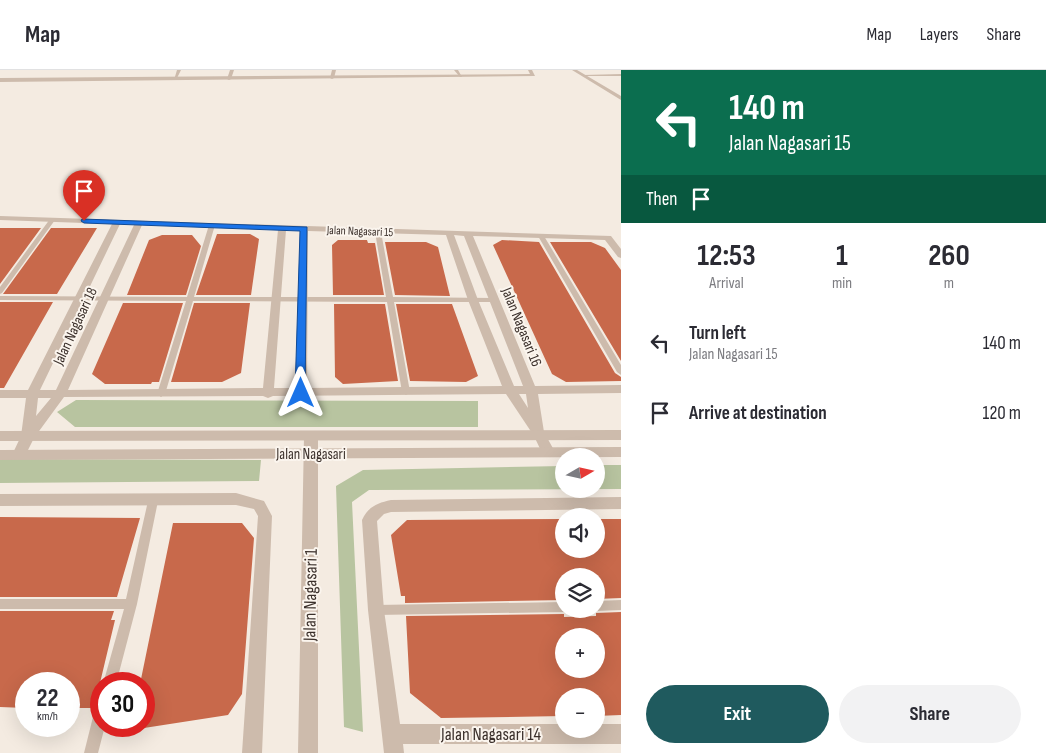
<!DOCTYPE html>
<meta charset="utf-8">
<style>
body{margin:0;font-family:"Sofia Sans Condensed",sans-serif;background:#f2f2f3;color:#2b2b33;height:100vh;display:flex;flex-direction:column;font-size:19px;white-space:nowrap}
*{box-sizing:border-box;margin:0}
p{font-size:16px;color:#7c7c81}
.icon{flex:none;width:28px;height:28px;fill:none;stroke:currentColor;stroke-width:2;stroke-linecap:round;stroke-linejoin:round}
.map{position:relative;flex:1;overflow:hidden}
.panel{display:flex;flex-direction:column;background:#fff;width:425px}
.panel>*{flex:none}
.guide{background:#0b6e4f;color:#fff;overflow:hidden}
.needle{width:32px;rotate:81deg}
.fabs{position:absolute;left:555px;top:378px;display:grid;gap:10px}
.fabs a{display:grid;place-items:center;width:50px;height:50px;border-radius:50%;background:#fff;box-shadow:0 5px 20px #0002;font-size:25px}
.speed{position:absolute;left:15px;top:602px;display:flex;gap:10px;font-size:25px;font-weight:700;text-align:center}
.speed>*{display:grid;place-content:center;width:65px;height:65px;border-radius:50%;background:#fff;box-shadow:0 5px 20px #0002;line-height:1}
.speed small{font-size:12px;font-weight:400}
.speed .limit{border:8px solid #d22;background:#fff;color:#111}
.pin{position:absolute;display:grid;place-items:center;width:42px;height:42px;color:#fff;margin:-51px -21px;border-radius:50% 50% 50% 0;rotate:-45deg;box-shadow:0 0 5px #0007}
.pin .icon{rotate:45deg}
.me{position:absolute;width:55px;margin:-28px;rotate:0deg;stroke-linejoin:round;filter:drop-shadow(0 0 4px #0008)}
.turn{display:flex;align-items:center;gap:18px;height:105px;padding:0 25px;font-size:22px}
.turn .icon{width:65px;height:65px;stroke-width:2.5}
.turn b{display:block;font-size:35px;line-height:42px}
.then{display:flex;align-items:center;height:48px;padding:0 25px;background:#0003;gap:10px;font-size:19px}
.eta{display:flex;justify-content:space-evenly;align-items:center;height:85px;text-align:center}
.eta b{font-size:30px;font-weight:700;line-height:35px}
.button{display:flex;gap:10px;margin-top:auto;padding:10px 25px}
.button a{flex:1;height:58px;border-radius:30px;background:#1f5a5e;color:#fff;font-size:20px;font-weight:700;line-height:58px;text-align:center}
.button a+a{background:#f2f2f3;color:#2b2b33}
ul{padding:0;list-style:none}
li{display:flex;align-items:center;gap:15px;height:70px;padding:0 25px}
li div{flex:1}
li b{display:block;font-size:19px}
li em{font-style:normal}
header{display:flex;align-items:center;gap:30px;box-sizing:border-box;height:70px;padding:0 25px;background:#fff;border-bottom:1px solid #e1e1e2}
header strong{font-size:24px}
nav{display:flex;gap:28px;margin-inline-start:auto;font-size:18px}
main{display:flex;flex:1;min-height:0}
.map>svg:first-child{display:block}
</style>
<header>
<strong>Map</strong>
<nav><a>Map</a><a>Layers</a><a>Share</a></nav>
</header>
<main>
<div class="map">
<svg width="621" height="683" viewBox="0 0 621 683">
<rect width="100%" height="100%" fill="#f4ebe1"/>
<path fill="#b8c4a0" d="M 76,330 L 478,331 L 478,357 L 75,357 L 57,342 Z
M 0,389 L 261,390 L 259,411 L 0,413 Z
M 596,395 L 621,395 L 621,419 L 369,420 L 352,432 L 363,662 L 344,657 L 336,416 L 363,400 L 564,396 L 564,419 L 596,419 Z"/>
<path fill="#c8694b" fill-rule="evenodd" d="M 0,158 L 41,158 L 0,214 Z
M 51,158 L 97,158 L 57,224 L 3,224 Z
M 217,164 L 250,164 L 259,169 L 251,225 L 196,225 Z
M 162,165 L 192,165 L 201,176 L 186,225 L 127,225 L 149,170 Z
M 338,170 L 367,170 L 368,173 L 375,173 L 384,225 L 333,225 L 332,175 Z
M 502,170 L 539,172 L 615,303 L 621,307 L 621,311 L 566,312 L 552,304 L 493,175 Z
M 385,172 L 426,172 L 438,177 L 450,226 L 395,225 Z
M 550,172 L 591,172 L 605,178 L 621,200 L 621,291 Z
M 0,232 L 53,232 L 4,318 L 0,318 Z
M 123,233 L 183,233 L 159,312 L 152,312 L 151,314 L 105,314 L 92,304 Z
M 194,233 L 250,233 L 241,303 L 222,312 L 171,312 Z
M 334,234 L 385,234 L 398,311 L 343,314 L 335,307 Z
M 396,234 L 452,234 L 478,306 L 466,312 L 410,311 Z
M 0,447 L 140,448 L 117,527 L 0,527 Z
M 564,449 L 564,479 L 596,479 L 596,449 L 621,449 L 621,528 L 596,529 L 596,506 L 564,506 L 564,530 L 405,533 L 405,526 L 401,526 L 391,465 L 407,450 Z
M 173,453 L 242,453 L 254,468 L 242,624 L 228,645 L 144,658 L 144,614 L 140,614 Z
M 0,541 L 114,541 L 111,550 L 115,550 L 94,638 L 69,638 L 69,614 L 26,614 L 26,638 L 0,637 Z
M 621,542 L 621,645 L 596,646 L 596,626 L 564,626 L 564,646 L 441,648 L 410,623 L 406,546 L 564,544 L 564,547 L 596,546 L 596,543 ZM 564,566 L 596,566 L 596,599 L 564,599 Z"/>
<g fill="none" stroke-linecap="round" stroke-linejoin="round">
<path fill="#cdbbac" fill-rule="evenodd" d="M 177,0 L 181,0 L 176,10 L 174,10 Z
M 230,0 L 234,0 L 231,9 L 229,10 L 227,9 Z
M 332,0 L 336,0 L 334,8 L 332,9 L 330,8 Z
M 454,0 L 458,0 L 462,7 L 460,7 Z
M 50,149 L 55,150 L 2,223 L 0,224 L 0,217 Z
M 212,153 L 215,155 L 194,227 L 386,227 L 375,162 L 378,160 L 381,162 L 393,227 L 494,228 L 497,230 L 494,232 L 394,232 L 410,322 L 406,325 L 402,322 L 387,232 L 193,231 L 165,324 L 161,327 L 157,324 L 186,231 L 0,230 L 0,226 L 187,227 L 209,155 Z
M 539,165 L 544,166 L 621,295 L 621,305 L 617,302 L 538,166 Z
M 153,427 L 157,428 L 158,431 L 137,534 L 116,614 L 103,614 L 124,539 L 0,539 L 0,529 L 126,529 L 148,431 L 149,428 Z
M 621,530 L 621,540 L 596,541 L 591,539 L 596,539 L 596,531 Z
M 564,532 L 564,539 L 569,539 L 568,541 L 564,542 L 376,545 L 372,544 L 370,540 L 372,536 L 376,535 Z
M 101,636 L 101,656 L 105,656 L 98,683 L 84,683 L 94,643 L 96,638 Z"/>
<path fill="#cdbbac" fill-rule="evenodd" d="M 528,0 L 532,0 L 535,6 L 0,12 L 0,8 L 530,4 Z
M 621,4 L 621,6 L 582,6 L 584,5 Z
M 0,146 L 611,166 L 621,179 L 621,188 L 618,187 L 605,170 L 473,166 L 535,316 L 621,315 L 621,323 L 538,324 L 544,362 L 555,382 L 553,385 L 543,385 L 534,366 L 506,324 L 273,326 L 268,328 L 263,326 L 64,327 L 34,368 L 24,388 L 14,388 L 12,385 L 21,366 L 26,328 L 0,328 L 0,320 L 28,320 L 112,154 L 0,150 ZM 120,154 L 134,155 L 56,320 L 40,320 ZM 142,155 L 278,160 L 263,318 L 68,320 ZM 286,160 L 300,160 L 295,318 L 274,318 ZM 308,161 L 446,165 L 468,230 L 502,316 L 307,318 ZM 454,165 L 464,166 L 523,316 L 514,316 L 478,230 ZM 519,324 L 526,324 L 528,338 ZM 38,328 L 51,328 L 36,346 Z
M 311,361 L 318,366 L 318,683 L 298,683 L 304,366 Z
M 236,423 L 264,431 L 272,446 L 262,683 L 242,683 L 258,446 L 254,439 L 236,435 L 0,436 L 0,424 Z
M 621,427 L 621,439 L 391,442 L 384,444 L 377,451 L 384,540 L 400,654 L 564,654 L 564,659 L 596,659 L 596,654 L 621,654 L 621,674 L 403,674 L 404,683 L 384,683 L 368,540 L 362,450 C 368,437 377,433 391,430 Z"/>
<path fill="#cdbbac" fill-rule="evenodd" d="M 572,0 L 577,0 L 621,26 L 621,30 Z
M 621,360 L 621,370 L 0,371 L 0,361 Z
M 621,377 L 621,387 L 0,390 L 0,380 Z"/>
</g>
<path fill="#1a73e8" stroke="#114b97" d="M 82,149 L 307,157 L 305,326 L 297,326 L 295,323 L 300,161 L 84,153 L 81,151 Z"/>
<g text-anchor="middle" stroke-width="4" stroke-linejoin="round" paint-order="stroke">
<g font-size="12" fill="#3b302b" stroke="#fbf5ee">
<text transform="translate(360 161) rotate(2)" y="4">Jalan Nagasari 15</text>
</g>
<g font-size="15" fill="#3b302b" stroke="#fbf5ee">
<text transform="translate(75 256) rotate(-65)" y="5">Jalan Nagasari 18</text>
<text transform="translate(522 257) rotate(68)" y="5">Jalan Nagasari 16</text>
<text x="311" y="389">Jalan Nagasari</text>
</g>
<g font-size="18" fill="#3b302b" stroke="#fbf5ee">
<text transform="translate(310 525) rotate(-89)" y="6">Jalan Nagasari 1</text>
<text x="491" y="670">Jalan Nagasari 14</text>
</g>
</g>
</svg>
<div class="fabs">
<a><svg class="needle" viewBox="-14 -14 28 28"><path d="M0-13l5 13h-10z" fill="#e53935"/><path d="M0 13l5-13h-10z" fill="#7c7c81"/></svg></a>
<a><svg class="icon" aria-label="sound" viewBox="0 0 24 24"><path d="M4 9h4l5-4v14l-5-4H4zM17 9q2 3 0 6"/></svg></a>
<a><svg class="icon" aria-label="layers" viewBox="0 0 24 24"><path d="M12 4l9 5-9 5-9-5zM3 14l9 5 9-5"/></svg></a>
<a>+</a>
<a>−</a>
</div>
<div class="speed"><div>22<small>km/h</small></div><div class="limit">30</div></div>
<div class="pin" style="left:84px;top:151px;background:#d93025"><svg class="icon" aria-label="arrive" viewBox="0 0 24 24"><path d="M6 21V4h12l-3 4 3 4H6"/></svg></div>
<svg class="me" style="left:301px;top:323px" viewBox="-20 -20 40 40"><path d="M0-17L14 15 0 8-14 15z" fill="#1a73e8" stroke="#fff" stroke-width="4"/></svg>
</div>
<section class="panel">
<div class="guide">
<div class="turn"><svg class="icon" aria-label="left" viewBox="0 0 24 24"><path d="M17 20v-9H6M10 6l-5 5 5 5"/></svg><div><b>140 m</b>Jalan Nagasari 15</div></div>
<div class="then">Then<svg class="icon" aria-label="arrive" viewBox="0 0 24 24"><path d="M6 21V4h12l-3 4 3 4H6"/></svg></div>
</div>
<div class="eta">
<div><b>12:53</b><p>Arrival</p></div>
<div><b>1</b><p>min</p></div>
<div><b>260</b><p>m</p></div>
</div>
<ul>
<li><svg class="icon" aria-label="left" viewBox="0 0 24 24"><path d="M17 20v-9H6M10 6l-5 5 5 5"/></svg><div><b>Turn left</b><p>Jalan Nagasari 15</p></div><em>140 m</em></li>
<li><svg class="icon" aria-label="arrive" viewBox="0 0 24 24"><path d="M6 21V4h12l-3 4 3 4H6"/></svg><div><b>Arrive at destination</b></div><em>120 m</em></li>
</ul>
<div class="button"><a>Exit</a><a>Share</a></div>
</section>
</main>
